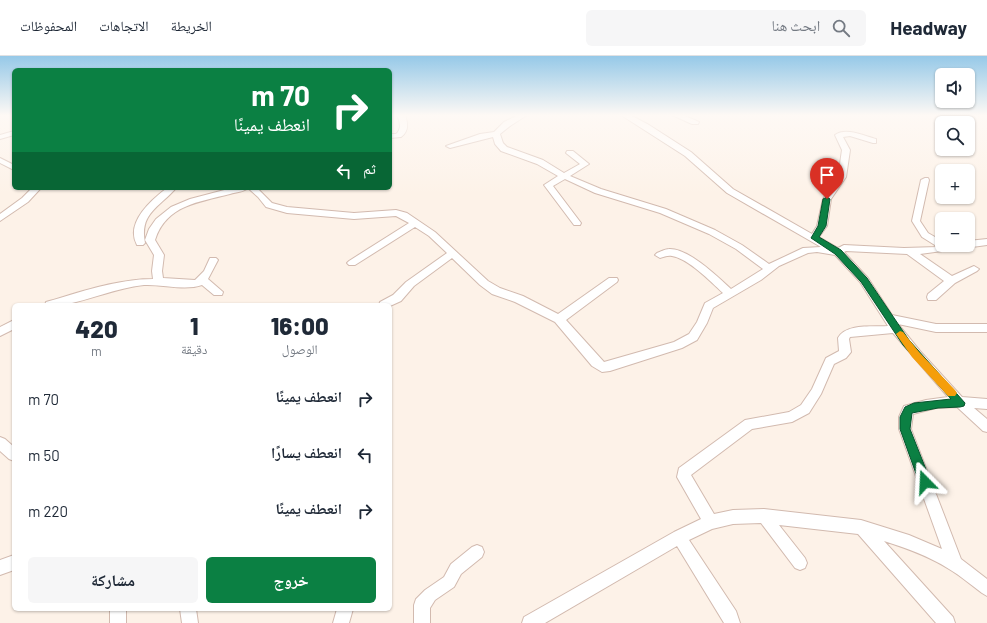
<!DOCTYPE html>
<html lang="ar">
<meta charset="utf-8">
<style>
body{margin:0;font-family:Barlow,"Noto Naskh Arabic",sans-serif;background:#f6f6f7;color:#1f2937;direction:rtl;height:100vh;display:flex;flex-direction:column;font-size:15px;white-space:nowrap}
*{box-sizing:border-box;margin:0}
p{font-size:13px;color:#747a83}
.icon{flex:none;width:22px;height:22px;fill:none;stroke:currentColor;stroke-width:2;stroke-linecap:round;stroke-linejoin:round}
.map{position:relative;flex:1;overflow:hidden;direction:ltr}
.details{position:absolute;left:12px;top:247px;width:380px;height:308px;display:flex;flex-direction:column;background:#fff;border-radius:6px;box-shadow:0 1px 3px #0004;direction:rtl}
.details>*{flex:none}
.top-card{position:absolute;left:12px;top:12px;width:380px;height:122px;border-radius:6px;box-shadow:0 1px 3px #0004;direction:rtl;background:#0b8043;color:#fff;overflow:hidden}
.fabs{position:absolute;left:935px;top:12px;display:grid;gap:8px}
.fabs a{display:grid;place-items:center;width:40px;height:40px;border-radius:6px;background:#fff;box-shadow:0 1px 3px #0004;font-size:20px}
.pin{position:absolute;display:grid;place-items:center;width:34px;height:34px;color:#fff;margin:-41px -17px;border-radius:50% 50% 50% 0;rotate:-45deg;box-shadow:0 0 4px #0007}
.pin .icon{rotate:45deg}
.me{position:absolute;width:44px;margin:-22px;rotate:339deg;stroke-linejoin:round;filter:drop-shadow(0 0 3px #0008)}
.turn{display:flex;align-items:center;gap:14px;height:84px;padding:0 16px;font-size:18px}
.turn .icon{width:52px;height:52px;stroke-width:2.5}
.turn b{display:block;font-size:28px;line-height:34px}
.then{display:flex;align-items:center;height:38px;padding:0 16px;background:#0003;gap:8px;font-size:15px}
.eta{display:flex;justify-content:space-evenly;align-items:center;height:68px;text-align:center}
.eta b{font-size:24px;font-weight:800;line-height:28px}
.cta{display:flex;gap:8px;margin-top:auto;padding:8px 16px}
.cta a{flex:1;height:46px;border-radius:6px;background:#0b8043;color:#fff;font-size:16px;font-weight:800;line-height:46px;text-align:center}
.cta a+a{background:#f6f6f7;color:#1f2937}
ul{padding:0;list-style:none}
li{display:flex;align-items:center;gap:12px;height:56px;padding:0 16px}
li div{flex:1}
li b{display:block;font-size:15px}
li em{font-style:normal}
header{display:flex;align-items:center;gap:24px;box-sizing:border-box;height:56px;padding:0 20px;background:#fff;border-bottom:1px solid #e0e1e3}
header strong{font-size:19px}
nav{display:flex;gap:22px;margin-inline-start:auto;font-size:14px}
.search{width:280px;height:36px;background:#f6f6f7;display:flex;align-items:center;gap:10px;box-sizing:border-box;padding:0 14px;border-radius:6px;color:#747a83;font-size:15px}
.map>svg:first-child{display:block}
</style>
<header>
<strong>Headway</strong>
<div class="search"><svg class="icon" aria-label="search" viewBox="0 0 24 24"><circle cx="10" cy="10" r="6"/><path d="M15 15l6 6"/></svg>ابحث هنا</div>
<nav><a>الخريطة</a><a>الاتجاهات</a><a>المحفوظات</a></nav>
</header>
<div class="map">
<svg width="987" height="567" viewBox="0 0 987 567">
<rect width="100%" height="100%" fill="#fdf2e8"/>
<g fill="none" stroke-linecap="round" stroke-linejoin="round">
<defs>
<path id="minor" d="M 397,59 L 405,59 C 408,67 409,75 401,81 L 390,82 L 390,78 L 396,78 C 402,73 400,65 397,59 Z
M 518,59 L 527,59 L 510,70 L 500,78 L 503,87 L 507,91 L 543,104 L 564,117 L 580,108 L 566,97 L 567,95 L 573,95 L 589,108 L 570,120 L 601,133 L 666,153 L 715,174 L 742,189 L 769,208 L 803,192 L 821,191 L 727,137 L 685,100 L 621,59 L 630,59 L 649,69 L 691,96 L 733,133 L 812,178 L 817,170 L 823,143 L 838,121 L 842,94 L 835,79 C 846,71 864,80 876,83 L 876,87 L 873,87 L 850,80 L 843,81 L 850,94 L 846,121 L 831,143 L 827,170 L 819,181 L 838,192 L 844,189 L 904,192 L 938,191 L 922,181 L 912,165 L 921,124 L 925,122 L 928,122 L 929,124 L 920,165 L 928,177 L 942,185 L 942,189 L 968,189 L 968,185 L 987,183 L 987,189 L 920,198 L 952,220 L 974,210 L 979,213 L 977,215 L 955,227 L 936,244 L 928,244 L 927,241 L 928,238 L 944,225 L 907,198 L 846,195 L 844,196 L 868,222 L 892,259 L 936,268 L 987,268 L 987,276 L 936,276 L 898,268 L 920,295 L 962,341 L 987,343 L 987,353 L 974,352 L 987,363 L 987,376 L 983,375 L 957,351 L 936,352 L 913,358 L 911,373 L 961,503 L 987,523 L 987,540 L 982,537 C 971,529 961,520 949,513 C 929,500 906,492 884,485 L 953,561 L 955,567 L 936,567 L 858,478 L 779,469 L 805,502 L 807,507 L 805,512 L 800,514 L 795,512 L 761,467 L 733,468 L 712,473 L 689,484 L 736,555 L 740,567 L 724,567 L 677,490 L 545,567 L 522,567 L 524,561 L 674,476 L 701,463 L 677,421 L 679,412 L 745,364 L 789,356 L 801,349 L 812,333 L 826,302 L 839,295 L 838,282 C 846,267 873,271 888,270 L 860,226 L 835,199 L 817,196 L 808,197 L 779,210 L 761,224 L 713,252 L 707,267 L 697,284 L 682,292 L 610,315 L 602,316 L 592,310 L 555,266 L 515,246 L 492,238 L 480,229 L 452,202 L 414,230 L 401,245 L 390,250 L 390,249 L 379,249 L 380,246 L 393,239 L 406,226 L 447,197 L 429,180 L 415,171 L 355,209 L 349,209 L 347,207 L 349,205 L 409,167 L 396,160 L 354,163 L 287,157 L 266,151 L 258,141 L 248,132 C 244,136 236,136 230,138 C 199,146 166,149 155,184 L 164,199 L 162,215 L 163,222 L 195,224 L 204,215 L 210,202 L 216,202 L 218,204 L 208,223 L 223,236 L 222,239 L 214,239 L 202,229 C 184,235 163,228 144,229 C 116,232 90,244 63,249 C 57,250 51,249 45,249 L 46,246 C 81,236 117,223 153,223 L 152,215 L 154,199 L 145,184 L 149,173 L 156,163 L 171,151 L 190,143 L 232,132 L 257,132 L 272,147 L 287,151 L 354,157 L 396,154 L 407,157 L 435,176 L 488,225 L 500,232 L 523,240 L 558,258 L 609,222 L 617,222 L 618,224 L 617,226 L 566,264 L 604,306 L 674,286 L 689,278 L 697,266 L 705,247 L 723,237 C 710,225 689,203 672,200 C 668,199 664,201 660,202 L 655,199 L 657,197 C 660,196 665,193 669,193 C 688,192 717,220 731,233 L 763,213 L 736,193 L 709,178 L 660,157 L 595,137 L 565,123 L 553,130 L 581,167 L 580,169 L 574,169 L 544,129 L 558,120 L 537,108 L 501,95 L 495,88 L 493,81 L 450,92 L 446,90 L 480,78 L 494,76 L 504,66 ZM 893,277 L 948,341 L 926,344 L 904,350 L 899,361 L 899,373 L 942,493 L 909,479 L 861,464 L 764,453 L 733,454 L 714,458 L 691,419 L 752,373 L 792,366 L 809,357 L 821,338 L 834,308 L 846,302 L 851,296 L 849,283 L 850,281 Z
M 672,59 L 683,59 L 699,66 L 698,68 L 692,68 Z
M 14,75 L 14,79 L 0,83 L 0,79 Z
M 0,102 L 14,109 L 14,114 L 0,107 Z
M 32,132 L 41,132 L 28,146 L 0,165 L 0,158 L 22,142 Z
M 167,132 L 176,132 C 160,151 139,157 145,187 L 143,189 L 137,189 C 125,167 151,144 167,132 Z
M 14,264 L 14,273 L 0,280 L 0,271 Z
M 0,381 L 5,383 L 14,391 L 14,405 L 9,403 L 0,395 Z
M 477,489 L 482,491 L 484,496 L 482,501 L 461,518 L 454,531 L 435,544 L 430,552 L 430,567 L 414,567 L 414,549 L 416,543 L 425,534 L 444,521 L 451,508 L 472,491 Z
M 14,499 L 14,514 L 0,519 L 0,504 Z
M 110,553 L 126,553 L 126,567 L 110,567 Z
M 180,553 L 196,553 L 198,567 L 182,567 Z
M 337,553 L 353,553 L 349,567 L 333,567 Z"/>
</defs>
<use href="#minor" stroke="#d2baaf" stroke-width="2"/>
<use href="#minor" fill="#fff" fill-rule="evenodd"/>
</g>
<linearGradient id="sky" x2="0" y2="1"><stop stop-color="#96c9e8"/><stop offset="0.43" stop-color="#fef9f5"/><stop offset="1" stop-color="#fef9f5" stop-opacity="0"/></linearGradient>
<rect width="987" height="138" fill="url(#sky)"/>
<path fill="#0b8043" stroke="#07532c" d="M 827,141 L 830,143 L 826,170 L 819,181 L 841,194 L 867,222 L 909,284 L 965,347 L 964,350 L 960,351 L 938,352 L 912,357 L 910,373 L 931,426 L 929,429 L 925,431 L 921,429 L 919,426 L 900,373 L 900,361 L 905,351 L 914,347 L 951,343 L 903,289 L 861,226 L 835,198 L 811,182 L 818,170 L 823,143 Z"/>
<path fill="#f59e0b" d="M 900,275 L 903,276 L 919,296 L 955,334 L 957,337 L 955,340 L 948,340 L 912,301 L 896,278 Z"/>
</svg>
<div class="fabs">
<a><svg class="icon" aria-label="sound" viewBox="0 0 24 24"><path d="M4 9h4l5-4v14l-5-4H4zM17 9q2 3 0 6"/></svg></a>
<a><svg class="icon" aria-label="search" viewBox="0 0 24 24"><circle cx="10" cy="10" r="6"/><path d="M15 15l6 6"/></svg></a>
<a>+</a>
<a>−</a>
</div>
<div class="pin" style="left:827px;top:143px;background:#d93025"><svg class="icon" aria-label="arrive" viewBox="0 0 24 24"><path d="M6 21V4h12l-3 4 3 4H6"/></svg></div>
<svg class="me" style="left:925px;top:426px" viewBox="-20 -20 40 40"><path d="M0-17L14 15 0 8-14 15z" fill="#0b8043" stroke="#fff" stroke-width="4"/></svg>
<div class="top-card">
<div class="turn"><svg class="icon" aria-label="right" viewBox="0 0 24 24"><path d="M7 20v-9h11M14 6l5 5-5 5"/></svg><div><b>70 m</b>انعطف يمينًا</div></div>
<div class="then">ثم<svg class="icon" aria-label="left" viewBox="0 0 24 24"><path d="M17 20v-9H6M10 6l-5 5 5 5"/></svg></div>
</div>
<section class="details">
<div class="eta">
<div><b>16:00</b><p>الوصول</p></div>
<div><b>1</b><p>دقيقة</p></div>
<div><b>420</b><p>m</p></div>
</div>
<ul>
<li><svg class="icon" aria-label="right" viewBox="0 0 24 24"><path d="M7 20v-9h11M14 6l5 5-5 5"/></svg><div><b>انعطف يمينًا</b></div><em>70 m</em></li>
<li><svg class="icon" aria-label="left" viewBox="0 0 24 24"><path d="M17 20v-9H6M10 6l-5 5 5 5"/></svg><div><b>انعطف يسارًا</b></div><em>50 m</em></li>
<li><svg class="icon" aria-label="right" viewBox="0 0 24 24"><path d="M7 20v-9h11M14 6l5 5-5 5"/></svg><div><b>انعطف يمينًا</b></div><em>220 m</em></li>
</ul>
<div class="cta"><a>خروج</a><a>مشاركة</a></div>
</section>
</div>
